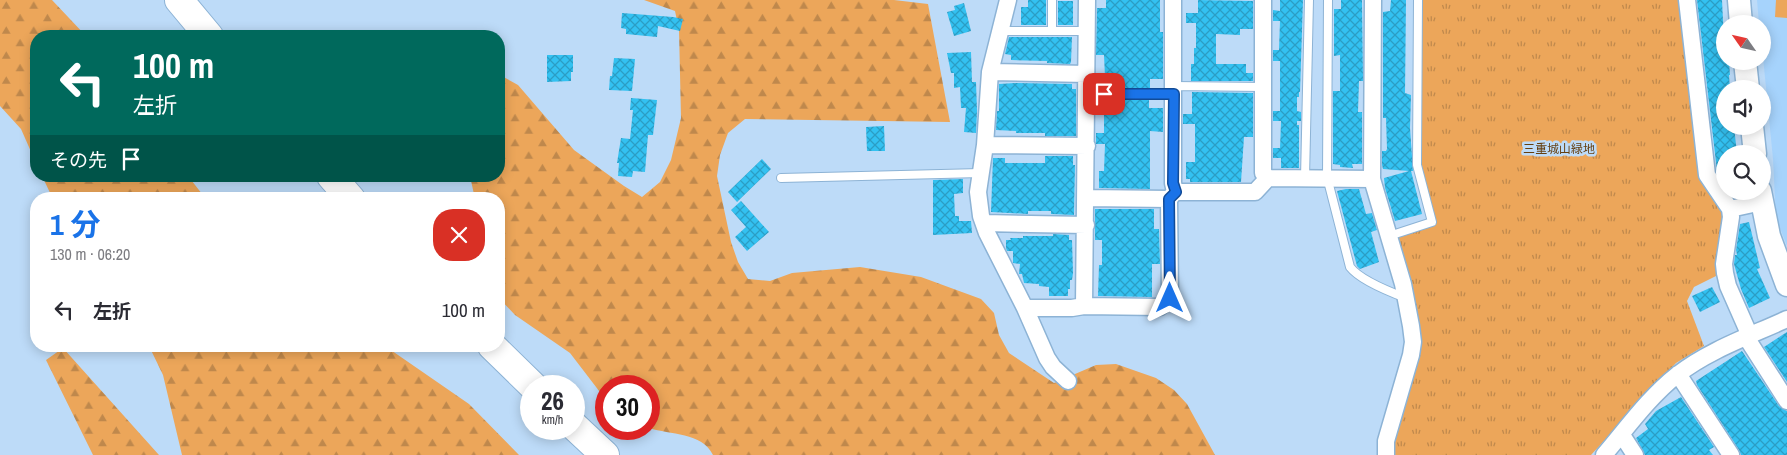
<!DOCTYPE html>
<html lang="ja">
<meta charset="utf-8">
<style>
body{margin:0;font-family:"Archivo Narrow","Noto Sans JP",sans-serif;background:#f2f2f3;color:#2b2b33;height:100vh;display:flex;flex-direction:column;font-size:19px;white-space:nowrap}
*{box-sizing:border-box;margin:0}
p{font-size:16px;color:#7c7c81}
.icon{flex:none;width:28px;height:28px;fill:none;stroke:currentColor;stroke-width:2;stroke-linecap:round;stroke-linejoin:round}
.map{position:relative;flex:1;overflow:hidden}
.side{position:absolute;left:30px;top:192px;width:475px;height:160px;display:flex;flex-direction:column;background:#fff;border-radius:20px;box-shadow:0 2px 12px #0003}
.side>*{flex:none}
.top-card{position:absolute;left:30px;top:30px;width:475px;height:152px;border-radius:20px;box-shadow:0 2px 12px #0003;background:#00695c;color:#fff;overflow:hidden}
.needle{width:32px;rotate:304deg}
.tools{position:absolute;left:1716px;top:15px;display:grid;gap:10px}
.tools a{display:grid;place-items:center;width:55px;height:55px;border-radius:50%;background:#fff;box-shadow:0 2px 12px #0003;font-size:25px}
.speed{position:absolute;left:520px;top:375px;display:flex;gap:10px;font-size:25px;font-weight:700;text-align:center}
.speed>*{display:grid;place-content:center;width:65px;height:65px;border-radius:50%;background:#fff;box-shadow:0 2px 12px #0003;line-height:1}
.speed small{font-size:12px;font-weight:400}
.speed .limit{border:8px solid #d22;background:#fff;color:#111}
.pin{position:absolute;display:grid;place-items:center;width:42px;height:42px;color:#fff;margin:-21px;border-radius:10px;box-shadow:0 2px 8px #0006}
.me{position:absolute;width:55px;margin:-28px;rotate:0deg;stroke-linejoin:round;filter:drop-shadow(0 0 4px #0008)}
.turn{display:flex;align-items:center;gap:18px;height:105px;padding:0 20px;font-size:22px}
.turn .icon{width:65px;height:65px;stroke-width:2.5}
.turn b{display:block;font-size:35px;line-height:42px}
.then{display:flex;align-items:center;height:48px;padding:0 20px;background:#0003;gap:10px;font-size:19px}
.round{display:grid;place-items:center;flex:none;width:52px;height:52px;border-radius:20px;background:#f2f2f3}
.summary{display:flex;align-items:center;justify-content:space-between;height:85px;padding:0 20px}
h1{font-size:30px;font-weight:700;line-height:38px;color:#1a73e8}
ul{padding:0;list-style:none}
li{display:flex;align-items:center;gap:15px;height:65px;padding:0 20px}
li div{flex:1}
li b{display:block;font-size:19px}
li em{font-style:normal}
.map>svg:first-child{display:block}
</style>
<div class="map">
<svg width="1787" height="455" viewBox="0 0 1787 455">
<defs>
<pattern id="grass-tufts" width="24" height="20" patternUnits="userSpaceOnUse" patternTransform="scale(1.25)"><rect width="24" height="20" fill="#eca65a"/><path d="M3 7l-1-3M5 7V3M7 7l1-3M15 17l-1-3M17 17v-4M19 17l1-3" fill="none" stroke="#bf884c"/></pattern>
<pattern id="forest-firs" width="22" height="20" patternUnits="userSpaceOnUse" patternTransform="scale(1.25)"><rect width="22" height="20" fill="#eca65a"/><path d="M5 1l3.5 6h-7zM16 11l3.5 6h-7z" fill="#bf884c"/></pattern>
<pattern id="building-cross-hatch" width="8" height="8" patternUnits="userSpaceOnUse" patternTransform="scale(1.25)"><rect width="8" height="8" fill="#33c1f1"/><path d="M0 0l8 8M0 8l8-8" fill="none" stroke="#2b9dc4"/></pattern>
</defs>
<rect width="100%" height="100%" fill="#bddbf8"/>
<path fill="#a6d3fc" d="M 1757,0 L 1787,0 L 1787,246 L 1776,218 L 1773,159 L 1763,57 L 1762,24 L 1759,24 Z"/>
<path fill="url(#grass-tufts)" d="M 1421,0 L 1682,0 L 1699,153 L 1725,210 L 1720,274 L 1694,287 L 1687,301 L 1704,346 L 1676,363 L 1591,455 L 1393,455 L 1392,445 L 1409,383 L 1396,236 L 1435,224 L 1421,170 Z"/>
<path fill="url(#forest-firs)" d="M 0,0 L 52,0 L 86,36 L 36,36 L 36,163 L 21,129 L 0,106 Z
M 644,0 L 894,0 L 928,4 L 950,122 L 745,119 L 728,133 L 720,155 L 717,176 L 731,242 L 738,262 L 748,279 L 770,281 L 792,273 L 860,267 L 921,277 L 981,299 L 994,313 L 999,335 L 1009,353 L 1054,383 L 1096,365 L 1116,364 L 1156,378 L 1174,390 L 1187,404 L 1215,455 L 713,455 C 702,432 670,435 649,428 L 649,386 L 606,386 L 606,400 L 570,353 L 515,315 L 499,298 L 499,199 L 475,199 L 470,176 L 499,176 L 500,75 L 518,85 L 574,150 L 624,186 L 642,197 L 660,182 L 671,160 L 681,118 L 679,30 L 675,11 Z
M 42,176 L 188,176 L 206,199 L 53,199 Z
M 149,346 L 385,346 L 469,404 L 519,455 L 182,455 L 163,375 Z
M 63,348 L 159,455 L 93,455 L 46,360 Z"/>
<path fill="#eca65a" d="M 1776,0 L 1787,0 L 1787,18 L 1775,17 Z"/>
<path fill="url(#building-cross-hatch)" d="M 1028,0 L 1046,0 L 1046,25 L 1021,25 L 1021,7 L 1028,7 Z
M 1106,0 L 1160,0 L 1160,32 L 1163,32 L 1163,79 L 1150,79 L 1150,88 L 1102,88 L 1101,77 L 1105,77 L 1104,55 L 1096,55 L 1097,8 L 1106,8 Z
M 1198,0 L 1253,1 L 1253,29 L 1240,29 L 1240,35 L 1216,34 L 1216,64 L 1246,64 L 1246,73 L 1253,73 L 1253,81 L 1191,81 L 1191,64 L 1194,64 L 1194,48 L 1196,48 L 1196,23 L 1186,23 L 1186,13 L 1198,13 Z
M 1280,0 L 1303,0 L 1300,92 L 1299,92 L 1299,97 L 1297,97 L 1297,111 L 1301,112 L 1301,121 L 1297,121 L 1297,125 L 1299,125 L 1299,168 L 1281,168 L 1281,158 L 1273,158 L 1273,148 L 1280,148 L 1281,121 L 1273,121 L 1273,111 L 1280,111 L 1280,61 L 1273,61 L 1273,50 L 1279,50 L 1280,21 L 1273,21 L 1273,10 L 1280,11 Z
M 1341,0 L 1362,0 L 1363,81 L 1359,81 L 1358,112 L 1362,112 L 1362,164 L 1352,164 L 1353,168 L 1340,167 L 1340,165 L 1333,164 L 1333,91 L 1340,91 L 1340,55 L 1334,56 L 1334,9 L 1341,9 Z
M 1391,0 L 1406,0 L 1405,93 L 1411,95 L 1410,128 L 1413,171 L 1411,171 L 1422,214 L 1395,221 L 1385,188 L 1384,178 L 1409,171 L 1383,169 L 1382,165 L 1382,151 L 1386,151 L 1387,149 L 1386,118 L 1383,118 L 1383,12 L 1390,11 Z
M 1697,0 L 1722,0 L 1725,61 L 1729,61 L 1730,75 L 1729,75 L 1730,89 L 1725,89 L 1725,126 L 1734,126 L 1737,154 L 1725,154 L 1725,184 L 1717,171 Z
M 1058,1 L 1073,1 L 1073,25 L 1058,25 Z
M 964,3 L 971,31 L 954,36 L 947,12 L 955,10 L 954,6 Z
M 622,13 L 673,17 L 683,19 L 680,31 L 658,26 L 657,37 L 626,34 L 626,29 L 621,28 Z
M 1009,37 L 1072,37 L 1071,62 L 1070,64 L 1047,63 L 1047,61 L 1011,60 L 1011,55 L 1005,54 Z
M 971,52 L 972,82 L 976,82 L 977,111 L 976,133 L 964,132 L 966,108 L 961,108 L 960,87 L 954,88 L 954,73 L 951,73 L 947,53 Z
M 547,55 L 573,55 L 573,72 L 571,72 L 571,81 L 547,82 Z
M 614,58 L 635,59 L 632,91 L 609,90 L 610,76 L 612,76 Z
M 1015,83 L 1072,84 L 1072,89 L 1076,89 L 1076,136 L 1045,136 L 1045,133 L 1016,133 L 1016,131 L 996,130 L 997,111 L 999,111 L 999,84 Z
M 1192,92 L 1253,93 L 1253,137 L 1244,137 L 1241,182 L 1190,182 L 1190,179 L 1186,179 L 1186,162 L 1195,162 L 1195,124 L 1183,124 L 1183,114 L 1192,114 Z
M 631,98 L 657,100 L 653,135 L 648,135 L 645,172 L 633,171 L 632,177 L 618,176 L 619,163 L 617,163 L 621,138 L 630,139 L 633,110 L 630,110 Z
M 1102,99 L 1149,99 L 1149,108 L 1163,108 L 1163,132 L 1150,131 L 1150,189 L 1099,188 L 1099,171 L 1104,171 L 1105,144 L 1096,144 L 1096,133 L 1104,133 L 1104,108 L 1102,108 Z
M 884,126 L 885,151 L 867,151 L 866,127 Z
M 1045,156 L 1073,156 L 1073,165 L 1075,165 L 1074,215 L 1051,214 L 1051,211 L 1028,211 L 1028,214 L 991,212 L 993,158 L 1005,158 L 1005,163 L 1045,163 Z
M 762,159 L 771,169 L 737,202 L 728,192 Z
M 963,179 L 963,193 L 954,194 L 955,216 L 959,216 L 959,221 L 971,221 L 972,233 L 933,235 L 933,180 Z
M 1346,189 L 1359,189 L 1366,214 L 1372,213 L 1377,230 L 1371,232 L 1379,262 L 1360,269 L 1357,266 L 1337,191 Z
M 741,201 L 769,232 L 747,251 L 735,237 L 746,227 L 731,210 Z
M 1095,209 L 1154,209 L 1154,229 L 1159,229 L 1160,264 L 1152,264 L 1152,297 L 1098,296 L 1099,265 L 1102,265 L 1102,240 L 1095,240 Z
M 1749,222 L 1760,268 L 1757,269 L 1770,298 L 1749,308 L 1741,289 L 1734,264 L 1735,255 L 1737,255 L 1736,250 L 1740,224 Z
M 1053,234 L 1069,235 L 1069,240 L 1072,240 L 1073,273 L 1072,280 L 1070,280 L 1070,289 L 1068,289 L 1068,296 L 1049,296 L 1049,287 L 1039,286 L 1039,284 L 1024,283 L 1022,274 L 1019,274 L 1020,264 L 1013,263 L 1013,251 L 1007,251 L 1006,248 L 1006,240 L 1011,240 L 1010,238 L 1023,238 L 1023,236 L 1053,236 Z
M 1712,287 L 1720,302 L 1700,312 L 1692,296 Z
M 1787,332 L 1787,382 L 1764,347 Z
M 1742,351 L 1779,406 L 1787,411 L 1787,455 L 1741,455 L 1739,450 L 1697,385 L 1696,381 Z
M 1681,397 L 1714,447 L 1709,450 L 1713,455 L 1645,455 L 1636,438 L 1648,429 L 1645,424 L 1656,411 Z"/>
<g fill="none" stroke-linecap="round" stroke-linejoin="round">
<defs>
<path id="lane" d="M 1328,0 L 1327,177 L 1350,267 C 1360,280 1390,292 1406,298
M 1000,31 L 1087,31
M 1052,31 L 1052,0
M 1174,86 L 1263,87
M 1086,93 L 1174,94
M 781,178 L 981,173
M 1305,178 L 1309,0
M 1389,236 L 1432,222 L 1417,165 L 1418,0"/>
<path id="street" d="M 1008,0 L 990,72 L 985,145 L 978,192 L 981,216 L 987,233 L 1025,308 L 1047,358 L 1053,367 L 1068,381
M 1173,0 L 1173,183 L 1175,192
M 1263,0 L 1263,173 L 1268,178
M 1373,0 L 1372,179 L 1403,284 L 1411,326 L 1413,342 L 1411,355 L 1386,441 L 1386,455
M 1687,0 L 1707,175 L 1730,209 L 1731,217 L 1724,264 L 1725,273 L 1728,286 L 1750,336
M 990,72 L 1086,74
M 985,145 L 1087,146
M 1086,198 L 1169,199 L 1175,192 L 1255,192 L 1268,178 L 1372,179
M 1730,209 L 1762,202
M 984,223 L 1086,225
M 1084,306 L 1087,0
M 1025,308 L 1072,308 L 1084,306 L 1160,307 L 1170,297 L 1169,199
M 1746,337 L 1787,401
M 1678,374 L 1731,455
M 1622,435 L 1635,455
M 1604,455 C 1627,428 1649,397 1677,375 C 1709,350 1750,336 1787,319"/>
<path id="secondary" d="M 1739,0 L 1741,24
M 1745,61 L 1748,89
M 1752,126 L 1755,154
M 1760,191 L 1769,236 L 1787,285"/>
<path id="highway" d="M 179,0 L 209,36
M 331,176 L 351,199
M 492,346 L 533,386
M 574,426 L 605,455"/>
</defs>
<use href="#lane" stroke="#8db3d5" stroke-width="10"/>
<use href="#street" stroke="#8db3d5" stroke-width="19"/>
<use href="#secondary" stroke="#8db3d5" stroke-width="25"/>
<use href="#highway" stroke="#8db3d5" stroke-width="30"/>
<use href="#lane" stroke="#fff" stroke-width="8"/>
<use href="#street" stroke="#fff" stroke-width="16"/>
<use href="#secondary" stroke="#fff" stroke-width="22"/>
<use href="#highway" stroke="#fff" stroke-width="28"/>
</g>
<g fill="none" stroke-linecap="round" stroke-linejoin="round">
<defs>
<path id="route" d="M 1104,94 L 1174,94 L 1173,183 L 1176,192 L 1169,199 L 1170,298"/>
</defs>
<use href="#route" stroke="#114b97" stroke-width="12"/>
<use href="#route" stroke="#1a73e8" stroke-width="9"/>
</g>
<g text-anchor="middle" stroke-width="5" stroke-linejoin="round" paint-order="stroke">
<g font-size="12" fill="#643f11" stroke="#bddbf8">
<text x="1559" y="153">三重城山緑地</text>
</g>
</g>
</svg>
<div class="tools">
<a><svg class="needle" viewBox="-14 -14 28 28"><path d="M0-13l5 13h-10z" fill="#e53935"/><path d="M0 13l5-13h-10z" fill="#7c7c81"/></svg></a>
<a><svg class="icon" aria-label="sound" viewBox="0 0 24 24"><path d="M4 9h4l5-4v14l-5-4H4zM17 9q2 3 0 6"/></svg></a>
<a><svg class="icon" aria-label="search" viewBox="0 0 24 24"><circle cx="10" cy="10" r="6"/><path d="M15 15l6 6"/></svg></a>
</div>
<div class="speed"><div>26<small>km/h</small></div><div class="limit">30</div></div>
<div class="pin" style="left:1104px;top:94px;background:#d93025"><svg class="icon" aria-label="arrive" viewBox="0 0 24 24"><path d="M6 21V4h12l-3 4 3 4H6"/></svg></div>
<svg class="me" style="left:1170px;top:298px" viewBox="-20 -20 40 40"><path d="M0-17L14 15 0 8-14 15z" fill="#1a73e8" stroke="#fff" stroke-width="4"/></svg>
<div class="top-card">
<div class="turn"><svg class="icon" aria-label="left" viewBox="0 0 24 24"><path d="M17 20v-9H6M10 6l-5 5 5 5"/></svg><div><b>100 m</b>左折</div></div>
<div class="then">その先<svg class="icon" aria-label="arrive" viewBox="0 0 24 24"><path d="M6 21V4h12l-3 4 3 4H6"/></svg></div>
</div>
<section class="side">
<div class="summary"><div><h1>1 分</h1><p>130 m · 06:20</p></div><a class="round" style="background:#d93025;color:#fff"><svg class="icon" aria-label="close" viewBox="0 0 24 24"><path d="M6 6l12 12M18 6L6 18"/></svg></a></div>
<ul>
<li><svg class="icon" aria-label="left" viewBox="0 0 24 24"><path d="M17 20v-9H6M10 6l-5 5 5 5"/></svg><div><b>左折</b></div><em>100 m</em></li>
</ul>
</section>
</div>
